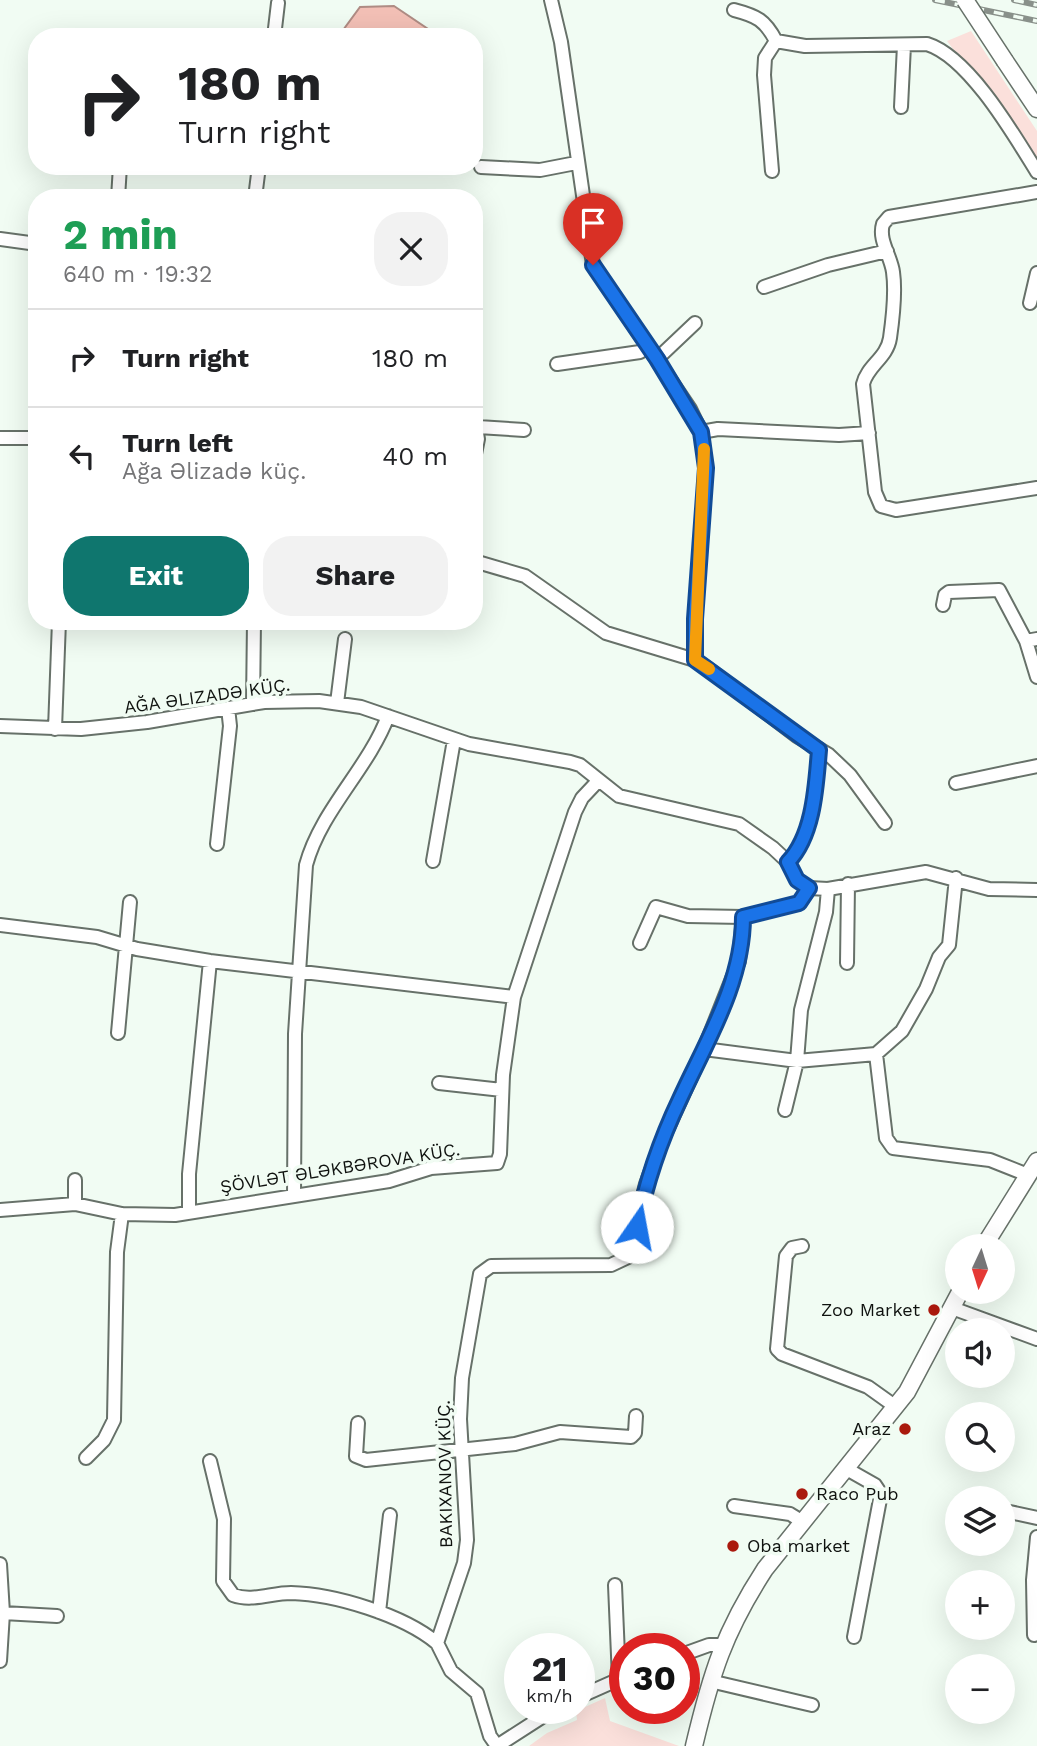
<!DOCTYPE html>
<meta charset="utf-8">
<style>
body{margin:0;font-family:"Work Sans",sans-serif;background:#f2f2f2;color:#202124;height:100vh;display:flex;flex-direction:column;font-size:26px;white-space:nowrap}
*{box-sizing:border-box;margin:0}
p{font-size:23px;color:#757577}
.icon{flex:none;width:38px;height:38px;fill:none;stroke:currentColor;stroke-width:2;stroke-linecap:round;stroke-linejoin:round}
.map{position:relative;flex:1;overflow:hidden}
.panel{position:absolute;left:28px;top:189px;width:455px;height:441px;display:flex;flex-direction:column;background:#fff;border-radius:28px;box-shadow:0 7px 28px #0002}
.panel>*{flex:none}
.hud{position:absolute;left:28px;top:28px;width:455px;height:147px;border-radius:28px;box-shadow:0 7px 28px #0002;background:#fff;color:#202124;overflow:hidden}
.needle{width:46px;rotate:184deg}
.tools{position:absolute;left:945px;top:1234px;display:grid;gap:14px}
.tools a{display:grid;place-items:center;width:70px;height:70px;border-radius:50%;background:#fff;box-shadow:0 7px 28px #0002;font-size:35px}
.speed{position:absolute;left:504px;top:1633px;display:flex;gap:14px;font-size:35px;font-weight:700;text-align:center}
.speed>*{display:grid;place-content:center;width:91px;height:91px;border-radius:50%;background:#fff;box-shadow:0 7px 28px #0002;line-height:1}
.speed small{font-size:18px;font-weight:400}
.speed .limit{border:10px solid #d22;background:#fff;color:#111}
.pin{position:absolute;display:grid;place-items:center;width:60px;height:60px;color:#fff;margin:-72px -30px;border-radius:50% 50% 50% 0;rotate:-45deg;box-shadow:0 0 7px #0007}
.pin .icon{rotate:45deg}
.me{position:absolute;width:77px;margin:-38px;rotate:12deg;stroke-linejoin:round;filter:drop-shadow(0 0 5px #0008)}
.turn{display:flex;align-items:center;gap:24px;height:147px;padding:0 35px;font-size:32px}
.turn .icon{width:91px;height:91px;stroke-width:2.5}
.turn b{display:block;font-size:49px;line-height:60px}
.round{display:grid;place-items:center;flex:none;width:74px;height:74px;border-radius:28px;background:#f2f2f2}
.overview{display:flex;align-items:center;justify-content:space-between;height:119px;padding:0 35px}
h1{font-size:42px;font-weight:700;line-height:52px;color:#1e9e55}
.primary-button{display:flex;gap:14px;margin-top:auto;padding:14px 35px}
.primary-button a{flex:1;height:80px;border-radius:28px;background:#0f766e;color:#fff;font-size:28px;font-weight:700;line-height:80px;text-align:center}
.primary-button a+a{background:#f2f2f2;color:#202124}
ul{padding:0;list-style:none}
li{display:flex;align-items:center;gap:21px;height:98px;padding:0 35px;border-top:2px solid #e0e0e0}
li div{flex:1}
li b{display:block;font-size:26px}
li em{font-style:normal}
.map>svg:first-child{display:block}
</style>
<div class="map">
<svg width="1037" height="1746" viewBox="0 0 1037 1746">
<rect width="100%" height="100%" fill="#f1fcf3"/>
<path fill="#fbe0db" d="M 971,31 L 1037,131 L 1037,160 L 947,41 Z
M 605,1698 L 610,1721 L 679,1746 L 529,1746 L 547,1733 L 577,1720 L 576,1711 Z"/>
<path fill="#f3c0b6" stroke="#af8c84" stroke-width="2" d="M 394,6 L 428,29 L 432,37 L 338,37 L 360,7 Z"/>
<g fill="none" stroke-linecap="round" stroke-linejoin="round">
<defs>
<path id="minor" d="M 551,0 L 561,42 L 593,265 L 690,409 L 701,432 L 706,468 L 695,619 L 695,660
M 734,10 C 757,16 765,20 776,41
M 274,37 L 278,3
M 901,107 L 904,45
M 481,167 L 540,170 L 576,163
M 772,171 L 764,75 L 765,58 L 776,41 L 805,46 L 927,44 C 969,57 1014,135 1037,172
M 1037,192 L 889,217 L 883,224 C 878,240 891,256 893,272 C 896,293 893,317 890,338 C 887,358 867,366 863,384 L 875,492 L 881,506 L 896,510 L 1037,488
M 118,198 L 120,166
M 255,198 L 259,166
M 0,239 L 37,244
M 764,287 L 828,265 L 887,251
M 1030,303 L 1037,273
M 657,359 L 695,323
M 557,364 L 640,352 L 648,347
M 474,416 L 478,439 L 474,459
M 478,427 L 524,430
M 701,432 L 718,429 L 839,435 L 869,433
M 0,438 L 37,438
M 474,561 L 525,576 L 606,633 L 695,660 L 707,668 L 797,736 L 829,755 L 850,775 L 885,823
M 943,605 L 945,595 L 949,592 L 999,590 L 1026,641
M 1037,639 L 1026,641 L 1037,677
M 337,703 L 345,639
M 253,704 L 254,621
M 0,726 L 81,729 L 147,722 L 264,702 L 319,701 L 361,707 L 469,744 L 570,762 L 580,765 L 619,796 L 739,824 L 773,848 L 788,862 L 797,880 L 809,888 L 828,889 L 926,872 L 989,889 L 1037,890
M 55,729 L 59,621
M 956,783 L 1037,766
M 217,844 L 230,726 L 228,708
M 433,861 L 454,740
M 788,862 C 814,835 816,786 819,750
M 0,925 L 97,937 L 137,949 L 210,961 L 514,997
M 640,943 L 656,907 L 688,916 L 743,917 L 799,903 L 809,888
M 847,963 L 848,884
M 118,1033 L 130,902
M 704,1049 L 797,1061 L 876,1054 L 902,1031 L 926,989 L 939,957 L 949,945 L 956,878
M 876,1054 L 886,1138 L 893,1148 L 990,1160 L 1028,1175
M 439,1083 L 502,1090
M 785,1110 L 797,1061 L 801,1010 L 826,912 L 828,889
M 75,1180 L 75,1204
M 294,1196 L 295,1034 L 306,865 C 321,810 368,769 388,716
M 0,1210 L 75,1204 L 122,1214 L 175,1215 L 389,1181 L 431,1168 L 497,1163 L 500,1154 L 503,1075 L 514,997 L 575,812 L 582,798 L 598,781
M 189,1211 L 189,1174 L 210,961
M 802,1246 L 792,1248 L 786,1256 L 777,1349 L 782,1354 L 868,1387 L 896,1407
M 952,1308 L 1037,1339
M 358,1423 L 356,1456 L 366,1460 L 515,1444 L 560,1432 L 631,1437 L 635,1433 L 636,1416
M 86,1458 L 104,1440 L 114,1420 L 117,1252 L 122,1214
M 210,1461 L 224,1519 L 223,1581 L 233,1595 C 252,1602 271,1593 291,1593 C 335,1594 403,1615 437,1643
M 845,1468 L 875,1485 L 881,1494 L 854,1637
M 734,1506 L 790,1514 L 803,1522
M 1010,1512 L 1037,1518
M 0,1564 L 3,1613 L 0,1661
M 615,1585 L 619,1679
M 379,1612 L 390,1515
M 3,1613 L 57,1616
M 1034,1635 L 1033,1580 L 1037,1537
M 684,1654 L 709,1645 L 721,1645
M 710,1681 L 812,1705
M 579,1697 L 624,1677
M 497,1746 L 490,1736 L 477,1693 L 451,1671 L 437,1643 L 464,1563 L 467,1540 L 460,1419 L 462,1378 L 480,1274 L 491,1266 L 611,1265 L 628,1257 L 646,1184 L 662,1141 L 704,1049 L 739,961 L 743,917
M 497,1746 L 556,1708"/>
<path id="major" d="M 1005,61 L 1037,109
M 984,1246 L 1037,1161
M 694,1746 C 711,1674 724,1632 765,1569 L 907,1392 L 960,1292"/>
</defs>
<use href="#minor" stroke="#677169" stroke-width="16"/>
<use href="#major" stroke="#677169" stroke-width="19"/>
<use href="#minor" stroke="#fff" stroke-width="12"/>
<use href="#major" stroke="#fff" stroke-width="16"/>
<defs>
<path id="rail" d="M 935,0 L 1037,21
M 1014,0 L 1037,5"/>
</defs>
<use href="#rail" stroke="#89908a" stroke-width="6"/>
<use href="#rail" stroke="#f1fcf3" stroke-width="3.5" stroke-dasharray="10" stroke-linecap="butt"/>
<defs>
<path id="major-bridge" d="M 965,0 L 1005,61"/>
</defs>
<use href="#major-bridge" stroke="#677169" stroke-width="19" stroke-linecap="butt"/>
<use href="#major-bridge" stroke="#fff" stroke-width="16"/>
</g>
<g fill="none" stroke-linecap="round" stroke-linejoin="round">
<defs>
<path id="route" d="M 593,265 L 657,359 L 701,432 L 706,468 L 695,619 L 695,660 L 819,750 C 816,785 814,835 788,862 L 797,880 L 809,888 L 799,903 L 743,917 C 743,983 706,1042 680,1099 C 660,1141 646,1182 637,1227"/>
</defs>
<use href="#route" stroke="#114b97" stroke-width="18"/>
<use href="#route" stroke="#1a73e8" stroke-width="12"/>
<path stroke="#f59e0b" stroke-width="12" d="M 704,449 L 695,660 L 709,669"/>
</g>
<g fill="#aa190d" stroke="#f1fcf3" stroke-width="2.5">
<circle cx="934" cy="1310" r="7"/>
<circle cx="905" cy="1429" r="7"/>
<circle cx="802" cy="1494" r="7"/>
<circle cx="733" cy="1546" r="7"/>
</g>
<g text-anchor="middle" stroke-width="7" stroke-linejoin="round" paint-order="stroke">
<g font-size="18" fill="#0f120f" stroke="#f1fcf3">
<text transform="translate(207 696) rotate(-8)" y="6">AĞA ƏLIZADƏ KÜÇ.</text>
<text transform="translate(340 1168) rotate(-9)" y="6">ŞÖVLƏT ƏLƏKBƏROVA KÜÇ.</text>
<text transform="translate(445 1474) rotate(-91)" y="6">BAKIXANOV KÜÇ.</text>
</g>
<g font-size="18" fill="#0f120f" stroke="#f1fcf3" text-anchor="end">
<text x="920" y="1316">Zoo Market</text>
<text x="891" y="1435">Araz</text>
<text x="816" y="1500" text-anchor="start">Raco Pub</text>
<text x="747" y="1552" text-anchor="start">Oba market</text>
</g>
</g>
</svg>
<div class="tools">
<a><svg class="needle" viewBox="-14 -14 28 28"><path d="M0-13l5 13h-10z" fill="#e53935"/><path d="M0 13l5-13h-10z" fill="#757577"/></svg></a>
<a><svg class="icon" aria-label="sound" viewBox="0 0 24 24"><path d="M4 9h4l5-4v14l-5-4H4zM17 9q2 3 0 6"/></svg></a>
<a><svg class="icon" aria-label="search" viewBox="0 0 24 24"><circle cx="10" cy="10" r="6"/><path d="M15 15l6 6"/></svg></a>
<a><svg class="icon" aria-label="layers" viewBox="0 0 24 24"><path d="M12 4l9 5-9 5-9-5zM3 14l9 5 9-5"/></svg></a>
<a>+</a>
<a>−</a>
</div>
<div class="speed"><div>21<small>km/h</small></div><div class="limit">30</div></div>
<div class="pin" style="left:593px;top:265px;background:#d93025"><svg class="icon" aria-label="arrive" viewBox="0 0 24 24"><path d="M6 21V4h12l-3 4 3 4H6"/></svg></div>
<svg class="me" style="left:637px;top:1227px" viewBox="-20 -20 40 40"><circle r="19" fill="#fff"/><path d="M0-13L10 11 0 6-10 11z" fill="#1a73e8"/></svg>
<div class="hud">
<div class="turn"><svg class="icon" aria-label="right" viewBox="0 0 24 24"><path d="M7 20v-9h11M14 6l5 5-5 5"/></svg><div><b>180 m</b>Turn right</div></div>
</div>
<section class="panel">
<div class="overview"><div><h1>2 min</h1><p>640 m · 19:32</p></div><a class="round"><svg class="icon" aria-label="close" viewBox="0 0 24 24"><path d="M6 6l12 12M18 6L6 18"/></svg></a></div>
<ul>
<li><svg class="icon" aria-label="right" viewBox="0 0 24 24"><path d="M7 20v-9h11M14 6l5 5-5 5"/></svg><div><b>Turn right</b></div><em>180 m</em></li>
<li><svg class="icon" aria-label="left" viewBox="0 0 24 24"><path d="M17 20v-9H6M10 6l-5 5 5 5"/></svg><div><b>Turn left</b><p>Ağa Əlizadə küç.</p></div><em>40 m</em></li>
</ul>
<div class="primary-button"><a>Exit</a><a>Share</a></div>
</section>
</div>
